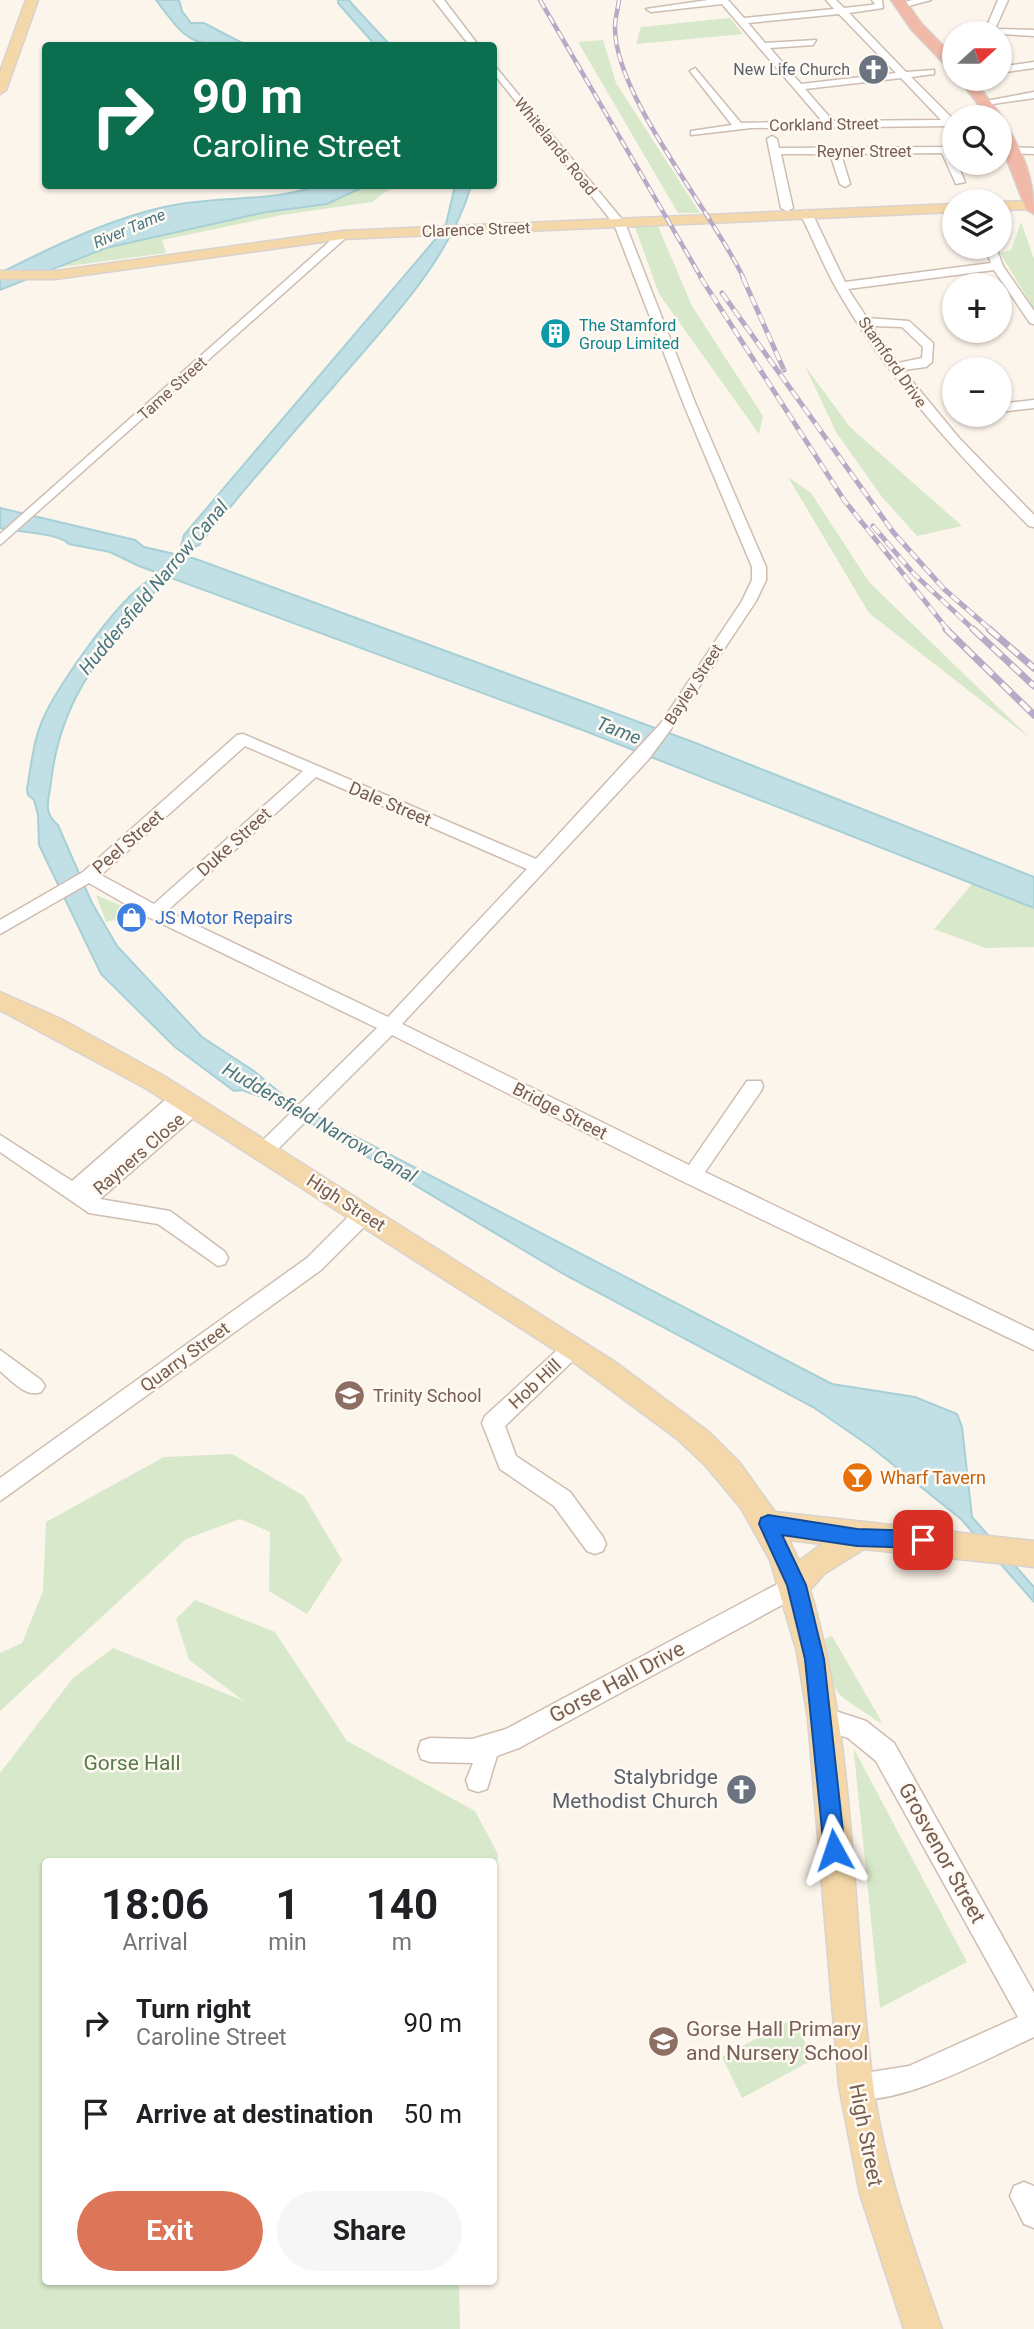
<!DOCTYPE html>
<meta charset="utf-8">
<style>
body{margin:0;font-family:Roboto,sans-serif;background:#f6f6f6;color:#202124;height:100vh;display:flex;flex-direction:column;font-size:26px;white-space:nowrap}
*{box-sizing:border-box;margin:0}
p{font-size:23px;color:#757577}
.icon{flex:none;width:38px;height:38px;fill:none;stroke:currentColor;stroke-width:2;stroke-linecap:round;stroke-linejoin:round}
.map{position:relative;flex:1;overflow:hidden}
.side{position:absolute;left:42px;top:1858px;width:455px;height:427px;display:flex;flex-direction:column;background:#fff;border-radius:7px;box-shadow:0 2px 5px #0004}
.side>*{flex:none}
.hud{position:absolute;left:42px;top:42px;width:455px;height:147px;border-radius:7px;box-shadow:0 2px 5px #0004;background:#0b6e4f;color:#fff;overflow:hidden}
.needle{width:46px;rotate:69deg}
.buttons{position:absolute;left:942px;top:21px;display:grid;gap:14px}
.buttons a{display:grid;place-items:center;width:70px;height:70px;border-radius:50%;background:#fff;box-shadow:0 2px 5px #0004;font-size:35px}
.pin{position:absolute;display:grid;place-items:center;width:60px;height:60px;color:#fff;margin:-30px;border-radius:14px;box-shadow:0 4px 10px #0006}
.me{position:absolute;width:77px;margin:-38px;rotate:355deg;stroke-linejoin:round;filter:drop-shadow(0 0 5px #0008)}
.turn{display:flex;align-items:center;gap:24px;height:147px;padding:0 35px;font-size:32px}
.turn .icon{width:91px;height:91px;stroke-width:2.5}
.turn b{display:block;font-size:49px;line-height:60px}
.eta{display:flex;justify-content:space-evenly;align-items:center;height:119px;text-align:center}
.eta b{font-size:42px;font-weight:700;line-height:49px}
.button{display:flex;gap:14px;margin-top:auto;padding:14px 35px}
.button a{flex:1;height:80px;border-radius:42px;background:#dd7559;color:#fff;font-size:28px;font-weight:700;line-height:80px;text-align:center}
.button a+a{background:#f6f6f6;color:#202124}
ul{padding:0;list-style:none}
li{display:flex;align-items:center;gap:21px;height:91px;padding:0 35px}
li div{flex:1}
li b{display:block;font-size:26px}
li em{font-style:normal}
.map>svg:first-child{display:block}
</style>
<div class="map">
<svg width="1034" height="2329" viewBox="0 0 1034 2329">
<rect width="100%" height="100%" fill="#fcf5eb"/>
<path fill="#d7e9ca" d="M 730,18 L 743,34 L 636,44 L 641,27 Z
M 603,40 L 616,83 L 700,213 L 678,213 L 578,42 Z
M 365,186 L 394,186 L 372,202 L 282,215 L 162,240 L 166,253 L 46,269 L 83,255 L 143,238 L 279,210 L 327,204 Z
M 1021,222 L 1034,259 L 1034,309 L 1000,253 L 1011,250 Z
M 658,226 L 692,306 L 763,416 L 759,434 L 659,294 L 635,227 Z
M 805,366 L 850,427 L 962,526 L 917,536 L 882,497 L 836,432 Z
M 788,477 L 811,493 L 869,582 L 1031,739 L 869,613 Z
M 972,884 L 1034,908 L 1034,947 L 985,948 L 934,929 Z
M 96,895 L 129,909 L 117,919 L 106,922 Z
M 232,1454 L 304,1496 L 342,1560 L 307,1614 L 269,1591 L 270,1532 L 240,1519 L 186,1539 L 0,1711 L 0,1653 L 22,1643 L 43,1591 L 46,1522 L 164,1457 Z
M 195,1600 L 275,1632 L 347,1741 L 475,1811 L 498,1854 L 494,1889 L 494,1862 L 46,1862 L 46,2282 L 459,2282 L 460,2329 L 0,2329 L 0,1773 L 73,1678 L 113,1648 L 244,1701 L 189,1660 L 176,1619 Z
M 832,1636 L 879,1717 L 882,1724 C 837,1692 829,1700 825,1639 Z
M 854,1749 L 967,1962 L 880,2008 L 854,1753 Z
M 793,2019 L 814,2059 L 742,2098 L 722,2057 Z"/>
<path fill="#c0e0e5" stroke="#a7cfd6" stroke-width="2" d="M 156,0 L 179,0 L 182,11 L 191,23 L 204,23 L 246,45 C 191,46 188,43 156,0 Z
M 349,0 L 352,4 L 390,45 L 375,45 L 338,3 L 338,0 Z
M 317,186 L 365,186 L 327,204 L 266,212 L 106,248 L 0,290 L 0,273 C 54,246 115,216 174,205 C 222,196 270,202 317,186 Z
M 455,186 L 471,186 C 449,262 385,326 334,386 C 288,438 243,491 199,545 L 179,553 L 184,535 L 439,235 L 446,224 Z
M 0,508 L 135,540 L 144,547 L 196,559 L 693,742 L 1034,877 L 1034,908 L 585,731 L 139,566 L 110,552 L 69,544 C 60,533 17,532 0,528 Z
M 159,575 L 163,578 L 161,584 C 106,650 61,693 51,782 C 49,800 42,812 58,825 L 92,903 L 117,946 L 202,1037 L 254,1071 L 285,1097 L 329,1123 L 832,1384 L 915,1397 L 957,1414 L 962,1427 L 972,1517 L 1034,1587 L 1034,1602 L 961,1519 L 871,1447 L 813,1407 L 567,1276 L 277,1103 L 242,1090 L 234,1091 L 175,1047 L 101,974 L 39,845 L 38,815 L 34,800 L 28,795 L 27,789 C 31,766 33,743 42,721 C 56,687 125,587 159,575 Z"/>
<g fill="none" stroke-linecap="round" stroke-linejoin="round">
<defs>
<path id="minor" d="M 434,0 L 444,0 L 479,46 L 470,46 Z
M 708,0 L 728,0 L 744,18 L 834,9 L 826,0 L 836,0 L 844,8 L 871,5 L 875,4 L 872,0 L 882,0 L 883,8 L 849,13 L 906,72 L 934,70 L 934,74 L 911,77 L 954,120 L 954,126 L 751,128 L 691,135 L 691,131 L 732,125 L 690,71 L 695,68 L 741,123 L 822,121 L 722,4 L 651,12 L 646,9 ZM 839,14 L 896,73 L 801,84 L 770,48 L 813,45 L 816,40 L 765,43 L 748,23 ZM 901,78 L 941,120 L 833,121 L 805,89 Z
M 912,0 L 931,0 L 901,8 L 896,5 Z
M 998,0 L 1008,0 L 995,29 L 1034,30 L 1034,36 L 984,33 Z
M 1034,62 L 1034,68 L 999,73 L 999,67 Z
M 494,65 L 625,223 L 696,405 L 766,567 L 766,580 L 756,601 L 671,729 L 648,760 L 402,1024 L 689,1165 L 747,1081 L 761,1081 L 763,1086 L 761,1091 L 705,1172 L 1034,1331 L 1034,1350 L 684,1182 L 392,1035 L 272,1155 L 258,1155 L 255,1150 L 258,1145 L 377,1028 L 148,917 L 89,883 L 0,934 L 0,920 L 83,872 L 237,735 L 243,734 L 536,859 L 661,723 L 742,601 L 752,580 L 752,567 L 684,405 L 614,224 L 494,74 ZM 245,746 L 303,771 L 154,904 L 101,875 ZM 316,777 L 527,869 L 388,1017 L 167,911 Z
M 1034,92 L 1034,98 L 986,105 L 981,102 Z
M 772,136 L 777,139 L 779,148 L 954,147 L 954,163 L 957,163 L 965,182 L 956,184 L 942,153 L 841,154 L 850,184 L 845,187 L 840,184 L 830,154 L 781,154 L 793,208 L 787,211 L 781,208 L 767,139 Z
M 999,147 L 1034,148 L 1034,154 L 999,153 Z
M 806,210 L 812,213 L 845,282 L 991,263 L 987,252 L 997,250 L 1003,266 L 1034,311 L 1034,324 L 1030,323 L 994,270 L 848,289 L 867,318 L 909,321 L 933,343 L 932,362 L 926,367 L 903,370 L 959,438 L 1034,515 L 1034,527 L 1029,526 C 955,452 886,376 835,286 C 822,262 812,237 800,213 ZM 872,326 L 902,327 L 923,347 L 922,358 L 898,363 Z
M 339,233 L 349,235 L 0,545 L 0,534 Z
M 1034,400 L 1034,408 L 999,412 L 999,404 Z
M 179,1092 L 186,1094 L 187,1102 L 200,1102 L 202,1107 L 200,1112 L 100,1199 L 170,1211 L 225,1252 L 228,1258 L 225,1264 L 218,1266 L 158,1224 L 89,1213 L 0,1152 L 0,1135 L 72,1181 L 172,1094 Z
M 363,1207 L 370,1209 L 373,1215 L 370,1221 L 321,1270 L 0,1501 L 0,1478 L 307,1258 L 356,1209 Z
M 573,1339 L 580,1342 L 583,1348 L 580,1354 L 505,1426 L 516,1456 L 570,1492 L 603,1537 L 606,1544 L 603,1551 L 595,1554 L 587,1551 L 554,1506 L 500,1469 L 482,1423 L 485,1416 L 566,1342 Z
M 0,1350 L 41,1380 L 45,1386 L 41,1392 C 26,1398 12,1381 0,1371 Z
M 796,1574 L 804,1577 L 807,1585 L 804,1593 L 519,1748 L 497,1756 L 487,1789 L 478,1792 L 469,1789 L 466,1780 L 473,1763 L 430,1762 L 421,1759 L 418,1750 L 421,1741 L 430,1738 L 472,1739 L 506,1729 Z
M 823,1707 L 866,1721 L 894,1743 L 1034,1993 L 1034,2037 C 992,2056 889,2113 846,2096 L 842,2086 L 846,2076 L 909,2066 L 1018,2017 L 876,1761 L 848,1738 L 815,1727 L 811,1719 L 815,1711 Z
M 1024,2182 L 1034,2186 L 1034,2228 L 1024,2224 L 1010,2196 L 1014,2186 Z"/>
<path id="major" d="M 26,0 L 38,0 L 6,90 L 0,94 L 0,72 Z
M 1033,201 L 1034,209 L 999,210 L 999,202 Z
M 954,204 L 954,212 L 343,239 L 55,279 L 0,279 L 0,271 L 55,271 L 343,231 Z
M 0,992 L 61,1019 L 164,1076 L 615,1362 L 710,1433 L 739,1462 L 775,1512 L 1034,1541 L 1034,1567 L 864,1549 L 824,1574 L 810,1590 C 858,1749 851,1921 873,2084 C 884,2169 914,2249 942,2329 L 904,2329 L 860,2194 L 839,2086 L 808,1719 L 797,1652 L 770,1560 L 741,1508 L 705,1465 L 676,1438 L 572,1361 L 147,1089 L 0,1010 ZM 789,1540 L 822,1544 L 799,1561 Z"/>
<path id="highway" d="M 891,0 L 905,0 L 921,23 L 954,57 L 954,70 L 949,69 L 911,29 Z
M 959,79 L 973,79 L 1002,117 L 1000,120 L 999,117 L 988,117 Z
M 999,121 L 1004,122 C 1023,151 1034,179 1034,214 L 1026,209 L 999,139 Z"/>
</defs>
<use href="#minor" stroke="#cebdb1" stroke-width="3"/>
<use href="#major" stroke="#d9d2ce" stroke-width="3"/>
<use href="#highway" stroke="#d9d2ce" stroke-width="3"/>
<use href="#minor" fill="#fff" fill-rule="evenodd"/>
<use href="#major" fill="#f5d8a9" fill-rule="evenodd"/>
<use href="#highway" fill="#f1b9a7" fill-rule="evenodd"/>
<defs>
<path id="rail-far2" d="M 540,0 L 702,279
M 619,0 C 618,9 615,18 615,27 C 614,96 713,212 744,279"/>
<path id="rail-far1" d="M 701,278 L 844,500 L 948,630
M 743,278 L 784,370
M 722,293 L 893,532 L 944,589 L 991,630
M 873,526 L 913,573 L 974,630"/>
<path id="rail" d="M 946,629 L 1034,715
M 973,629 L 1034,686
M 989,629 L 1034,668"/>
</defs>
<use href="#rail-far2" stroke="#b8a9c6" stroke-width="4.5"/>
<use href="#rail-far1" stroke="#b8a9c6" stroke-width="5"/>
<use href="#rail" stroke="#b8a9c6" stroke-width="7"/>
<use href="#rail-far2" stroke="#fef9f2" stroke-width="2.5" stroke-dasharray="9" stroke-linecap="butt"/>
<use href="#rail-far1" stroke="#fef9f2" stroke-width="3.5" stroke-dasharray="10" stroke-linecap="butt"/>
<use href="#rail" stroke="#fef9f2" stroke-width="4.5" stroke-dasharray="13" stroke-linecap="butt"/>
</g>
<path fill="#1a73e8" stroke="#114b97" stroke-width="2" d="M 768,1515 L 857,1529 L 923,1531 L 929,1534 L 932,1540 L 929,1546 L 923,1548 L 857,1546 L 782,1535 L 806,1585 L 824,1659 L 845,1850 L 842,1857 L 834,1861 L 827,1857 L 824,1850 L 805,1659 L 787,1585 L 759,1524 L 761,1518 Z"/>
<defs>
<symbol id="church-disc" viewBox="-11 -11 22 22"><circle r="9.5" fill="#6b7280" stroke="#fef9f2"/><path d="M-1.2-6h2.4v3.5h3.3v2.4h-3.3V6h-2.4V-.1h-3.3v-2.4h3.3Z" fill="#fff"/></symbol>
<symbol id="building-disc" viewBox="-11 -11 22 22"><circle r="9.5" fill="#0f9aa8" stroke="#fef9f2"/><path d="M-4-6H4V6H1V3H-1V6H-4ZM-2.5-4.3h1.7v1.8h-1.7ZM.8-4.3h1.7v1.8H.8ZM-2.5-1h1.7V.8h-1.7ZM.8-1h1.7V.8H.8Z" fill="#fff"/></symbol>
<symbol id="shop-disc" viewBox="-11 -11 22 22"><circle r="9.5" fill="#3f7fe0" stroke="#fef9f2"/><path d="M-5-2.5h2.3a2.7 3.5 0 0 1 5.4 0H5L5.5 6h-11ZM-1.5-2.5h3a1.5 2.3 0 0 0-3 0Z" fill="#fff"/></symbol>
<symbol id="school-disc" viewBox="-11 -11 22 22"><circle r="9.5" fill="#8d6e63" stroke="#fef9f2"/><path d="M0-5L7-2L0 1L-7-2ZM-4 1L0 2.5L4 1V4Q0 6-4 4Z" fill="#fff"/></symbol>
<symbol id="bar-disc" viewBox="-11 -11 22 22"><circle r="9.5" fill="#e8710a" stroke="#fef9f2"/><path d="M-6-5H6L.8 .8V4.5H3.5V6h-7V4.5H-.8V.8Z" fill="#fff"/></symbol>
</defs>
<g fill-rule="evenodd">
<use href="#church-disc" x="856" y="52" width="35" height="35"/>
<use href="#building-disc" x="538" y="316" width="35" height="35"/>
<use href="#shop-disc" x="114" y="900" width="35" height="35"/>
<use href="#school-disc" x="332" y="1378" width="35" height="35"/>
<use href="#bar-disc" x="840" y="1460" width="35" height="35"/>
<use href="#church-disc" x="724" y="1772" width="35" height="35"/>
<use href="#school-disc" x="646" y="2024" width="35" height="35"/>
</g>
<g text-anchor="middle" stroke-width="5" stroke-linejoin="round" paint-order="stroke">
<g font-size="16" fill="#5b616d" stroke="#fef9f2" text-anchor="end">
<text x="850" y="75">New Life Church</text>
</g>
<g font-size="16" fill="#765d4f" stroke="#fef9f2">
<text transform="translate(824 124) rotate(-1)" y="6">Corkland Street</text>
<text transform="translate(556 146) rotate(51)" y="6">Whitelands Road</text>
<text x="864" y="157">Reyner Street</text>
<text transform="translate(476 229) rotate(-2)" y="6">Clarence Street</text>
<text transform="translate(893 362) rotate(55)" y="6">Stamford Drive</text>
<text transform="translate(172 388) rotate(-42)" y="6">Tame Street</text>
<text transform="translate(693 684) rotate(-57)" y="6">Bayley Street</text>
</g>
<g font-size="16" font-style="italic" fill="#477780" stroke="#fef9f2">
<text transform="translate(129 228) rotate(-23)" y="6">River Tame</text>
</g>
<g font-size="16" fill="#0d838f" stroke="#fef9f2" text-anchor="start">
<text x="579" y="331">The Stamford<tspan x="579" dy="18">Group Limited</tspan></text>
</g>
<g font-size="18" fill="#765d4f" stroke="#fef9f2">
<text transform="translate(390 804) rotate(23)" y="6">Dale Street</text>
<text transform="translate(128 842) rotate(-41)" y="6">Peel Street</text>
<text transform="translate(234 842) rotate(-42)" y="6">Duke Street</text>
<text transform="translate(560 1111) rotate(27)" y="6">Bridge Street</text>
<text transform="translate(139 1154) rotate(-41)" y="6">Rayners Close</text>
<text transform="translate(346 1203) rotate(33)" y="6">High Street</text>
<text transform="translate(185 1357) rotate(-36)" y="6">Quarry Street</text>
<text transform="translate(535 1384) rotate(-43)" y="6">Hob Hill</text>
</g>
<g font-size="18" fill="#366cbe" stroke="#fef9f2" text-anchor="start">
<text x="155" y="924">JS Motor Repairs</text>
</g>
<g font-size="18" fill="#785e54" stroke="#fef9f2" text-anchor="start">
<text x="373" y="1402">Trinity School</text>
</g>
<g font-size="18" fill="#c56008" stroke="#fef9f2" text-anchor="start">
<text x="880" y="1484">Wharf Tavern</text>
</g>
<g font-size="19" font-style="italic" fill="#477780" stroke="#fef9f2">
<text transform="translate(153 587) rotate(-50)" y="7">Huddersfield Narrow Canal</text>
<text transform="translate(619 730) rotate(21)" y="7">Tame</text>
<text transform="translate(320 1122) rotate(30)" y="7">Huddersfield Narrow Canal</text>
</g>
<g font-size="21" fill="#765d4f" stroke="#fef9f2">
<text transform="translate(617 1682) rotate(-28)" y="7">Gorse Hall Drive</text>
<text transform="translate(942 1853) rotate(61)" y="7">Grosvenor Street</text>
<text transform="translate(866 2135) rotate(79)" y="7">High Street</text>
</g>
<g font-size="21" fill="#577b47" stroke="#fef9f2">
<text x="132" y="1770">Gorse Hall</text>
</g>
<g font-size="21" fill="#5b616d" stroke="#fef9f2" text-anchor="end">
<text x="718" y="1784">Stalybridge<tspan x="718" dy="24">Methodist Church</tspan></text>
</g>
<g font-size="21" fill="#785e54" stroke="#fef9f2" text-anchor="start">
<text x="686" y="2036">Gorse Hall Primary<tspan x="686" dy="24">and Nursery School</tspan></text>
</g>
</g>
</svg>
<div class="buttons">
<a><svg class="needle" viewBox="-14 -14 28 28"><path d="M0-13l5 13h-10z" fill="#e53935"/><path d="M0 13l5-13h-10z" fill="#757577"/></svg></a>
<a><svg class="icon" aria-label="search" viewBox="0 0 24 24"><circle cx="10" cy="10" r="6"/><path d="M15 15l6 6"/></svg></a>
<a><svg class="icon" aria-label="layers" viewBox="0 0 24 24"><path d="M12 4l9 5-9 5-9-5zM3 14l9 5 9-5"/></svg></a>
<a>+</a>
<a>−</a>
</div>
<div class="pin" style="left:923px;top:1540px;background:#d93025"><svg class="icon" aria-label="arrive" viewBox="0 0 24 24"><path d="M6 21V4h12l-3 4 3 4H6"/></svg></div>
<svg class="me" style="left:834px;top:1850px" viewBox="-20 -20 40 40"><path d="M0-17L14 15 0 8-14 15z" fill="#1a73e8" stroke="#fff" stroke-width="4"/></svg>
<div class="hud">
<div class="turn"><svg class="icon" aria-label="right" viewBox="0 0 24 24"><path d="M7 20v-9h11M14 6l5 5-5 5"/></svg><div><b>90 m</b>Caroline Street</div></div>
</div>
<section class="side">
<div class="eta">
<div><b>18:06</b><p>Arrival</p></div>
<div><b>1</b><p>min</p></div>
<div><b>140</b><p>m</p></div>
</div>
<ul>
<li><svg class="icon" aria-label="right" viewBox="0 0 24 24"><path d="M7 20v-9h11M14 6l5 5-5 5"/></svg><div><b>Turn right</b><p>Caroline Street</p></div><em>90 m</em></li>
<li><svg class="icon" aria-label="arrive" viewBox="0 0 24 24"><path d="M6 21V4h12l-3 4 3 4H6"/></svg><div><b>Arrive at destination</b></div><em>50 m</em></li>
</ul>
<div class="button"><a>Exit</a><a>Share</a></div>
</section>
</div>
